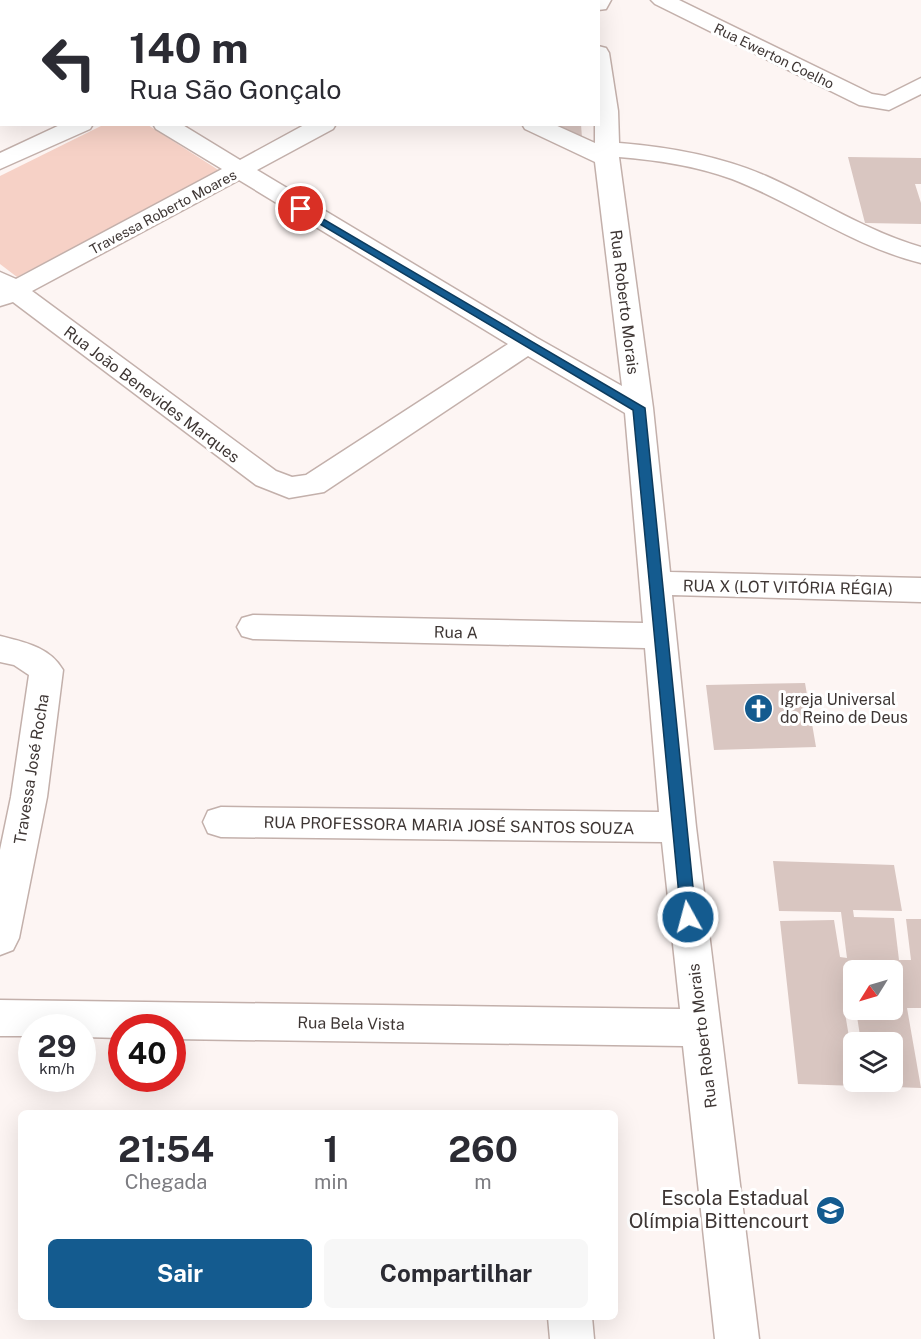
<!DOCTYPE html>
<html lang="pt">
<meta charset="utf-8">
<style>
body{margin:0;font-family:"Public Sans",sans-serif;background:#f7f7f7;color:#2b2b33;height:100vh;display:flex;flex-direction:column;font-size:22px;white-space:nowrap}
*{box-sizing:border-box;margin:0}
p{font-size:20px;color:#7c7c81}
.icon{flex:none;width:33px;height:33px;fill:none;stroke:currentColor;stroke-width:2;stroke-linecap:round;stroke-linejoin:round}
.map{position:relative;flex:1;overflow:hidden}
.drawer{position:absolute;left:18px;top:1110px;width:600px;height:210px;display:flex;flex-direction:column;background:#fff;border-radius:9px;box-shadow:0 6px 24px #0002}
.drawer>*{flex:none}
.banner{position:absolute;left:0px;top:0px;width:600px;height:126px;box-shadow:0 6px 24px #0002;background:#fff;color:#2b2b33;overflow:hidden}
.needle{width:39px;rotate:233deg}
.tools{position:absolute;left:843px;top:960px;display:grid;gap:12px}
.tools a{display:grid;place-items:center;width:60px;height:60px;border-radius:9px;background:#fff;box-shadow:0 6px 24px #0002;font-size:30px}
.speed{position:absolute;left:18px;top:1014px;display:flex;gap:12px;font-size:30px;font-weight:700;text-align:center}
.speed>*{display:grid;place-content:center;width:78px;height:78px;border-radius:50%;background:#fff;box-shadow:0 6px 24px #0002;line-height:1}
.speed small{font-size:15px;font-weight:400}
.speed .limit{border:9px solid #d22;background:#fff;color:#111}
.pin{position:absolute;display:grid;place-items:center;width:51px;height:51px;color:#fff;margin:-26px;border:3px solid #fff;border-radius:50%;box-shadow:0 2px 6px #0007}
.me{position:absolute;width:66px;margin:-33px;rotate:353deg;stroke-linejoin:round;filter:drop-shadow(0 0 4px #0008)}
.turn{display:flex;align-items:center;gap:21px;height:126px;padding:0 30px;font-size:27px}
.turn .icon{width:78px;height:78px;stroke-width:2.5}
.turn b{display:block;font-size:42px;line-height:51px}
.eta{display:flex;justify-content:space-evenly;align-items:center;height:102px;text-align:center}
.eta b{font-size:36px;font-weight:700;line-height:42px}
.button{display:flex;gap:12px;margin-top:auto;padding:12px 30px}
.button a{flex:1;height:69px;border-radius:9px;background:#145b8f;color:#fff;font-size:24px;font-weight:700;line-height:69px;text-align:center}
.button a+a{background:#f7f7f7;color:#2b2b33}
.map>svg:first-child{display:block}
</style>
<div class="map">
<svg width="921" height="1339" viewBox="0 0 921 1339">
<rect width="100%" height="100%" fill="#fdf5f3"/>
<path fill="#f6d1c6" d="M 105,124 L 148,125 L 220,171 L 17,277 L 0,264 L 0,176 Z"/>
<path fill="#d9c6c1" d="M 543,124 L 581,124 L 582,138 Z
M 848,157 L 921,158 L 921,184 L 915,184 L 921,203 L 921,224 L 865,223 Z
M 805,683 L 816,747 L 714,750 L 706,685 Z
M 773,861 L 894,865 L 902,911 L 853,910 L 854,917 L 894,918 L 899,960 L 911,960 L 906,919 L 921,919 L 921,1008 L 907,1008 L 921,1088 L 867,1086 L 867,1082 L 892,1082 L 892,1042 L 861,1042 L 856,1010 L 892,1010 L 892,970 L 854,970 L 854,1007 L 844,1007 L 854,1067 L 854,1082 L 856,1082 L 857,1086 L 798,1084 L 780,921 L 834,920 L 840,957 L 847,958 L 841,912 L 779,911 Z"/>
<g fill="none" stroke-linecap="round" stroke-linejoin="round">
<defs>
<path id="minor" d="M 108,0 L 131,0 L 107,2 Z
M 267,0 L 290,0 L 291,2 L 268,2 Z
M 386,0 L 409,0 L 385,2 Z
M 589,0 L 611,0 L 606,9 L 598,10 L 598,2 Z
M 651,0 L 679,0 L 872,94 L 885,96 L 921,78 L 921,94 L 889,110 L 859,105 L 655,4 Z
M 0,9 L 2,9 L 2,22 L 0,22 Z
M 598,46 L 606,48 L 609,53 L 618,111 L 619,143 C 669,147 720,156 766,176 C 818,199 866,231 921,247 L 921,263 C 852,246 797,204 732,179 C 696,166 657,160 619,157 L 653,408 L 670,572 L 921,578 L 921,602 L 672,595 L 696,827 L 759,1339 L 715,1339 L 683,1046 L 172,1039 L 172,1028 L 122,1028 L 122,1038 L 82,1037 L 82,1028 L 32,1028 L 32,1036 L 0,1036 L 0,1000 L 680,1009 L 662,842 L 221,837 L 208,833 L 203,822 L 208,811 L 221,807 L 659,812 L 645,648 L 253,639 L 242,636 L 237,627 L 242,618 L 253,615 L 643,623 L 625,413 L 528,356 L 324,492 L 289,498 L 256,485 L 13,302 L 0,306 L 0,272 L 16,279 L 222,169 L 156,129 L 153,124 L 181,124 L 240,160 L 306,124 L 336,124 L 333,129 L 257,170 L 537,338 L 622,386 L 595,162 L 525,129 L 522,124 L 553,124 L 595,143 L 595,124 L 598,124 ZM 239,180 L 508,344 L 306,475 L 292,477 L 276,471 L 32,291 Z
M 2,58 L 2,73 L 0,74 L 0,59 Z
M 62,124 L 93,124 L 90,129 L 0,169 L 0,153 Z
M 0,636 C 24,642 50,647 63,670 L 47,797 L 19,938 L 13,950 L 0,955 L 0,850 L 11,797 L 29,675 L 14,665 L 0,662 Z
M 548,1317 L 592,1317 L 594,1339 L 550,1339 Z"/>
</defs>
<use href="#minor" stroke="#c3b0ab" stroke-width="3"/>
<use href="#minor" fill="#fff" fill-rule="evenodd"/>
</g>
<path fill="#145b8f" stroke="#0d3b5d" stroke-width="1.5" d="M 301,206 L 645,408 L 696,917 L 694,921 L 688,923 L 683,921 L 681,917 L 633,410 L 298,211 L 298,207 Z"/>
<defs>
<symbol id="church-disc" viewBox="-11 -11 22 22"><circle r="9.5" fill="#145b8f" stroke="#fff"/><path d="M-1.2-6h2.4v3.5h3.3v2.4h-3.3V6h-2.4V-.1h-3.3v-2.4h3.3Z" fill="#fff"/></symbol>
<symbol id="school-disc" viewBox="-11 -11 22 22"><circle r="9.5" fill="#145b8f" stroke="#fff"/><path d="M0-5L7-2L0 1L-7-2ZM-4 1L0 2.5L4 1V4Q0 6-4 4Z" fill="#fff"/></symbol>
</defs>
<g fill-rule="evenodd">
<use href="#church-disc" x="742" y="692" width="33" height="33"/>
<use href="#school-disc" x="814" y="1194" width="33" height="33"/>
</g>
<g text-anchor="middle" stroke-width="6" stroke-linejoin="round" paint-order="stroke">
<g font-size="14" fill="#3e3634" stroke="#fff">
<text transform="translate(774 56) rotate(26)" y="5">Rua Ewerton Coelho</text>
<text transform="translate(163 212) rotate(-28)" y="5">Travessa Roberto Moares</text>
</g>
<g font-size="16" fill="#3e3634" stroke="#fff">
<text transform="translate(625 302) rotate(83)" y="6">Rua Roberto Morais</text>
<text transform="translate(152 394) rotate(37)" y="6">Rua João Benevides Marques</text>
<text transform="translate(788 587) rotate(1)" y="6">RUA X (LOT VITÓRIA RÉGIA)</text>
<text transform="translate(456 632) rotate(1)" y="6">Rua A</text>
<text transform="translate(31 769) rotate(-81)" y="6">Travessa José Rocha</text>
<text transform="translate(449 825) rotate(1)" y="6">RUA PROFESSORA MARIA JOSÉ SANTOS SOUZA</text>
<text transform="translate(351 1023) rotate(1)" y="6">Rua Bela Vista</text>
<text transform="translate(702 1036) rotate(-97)" y="6">Rua Roberto Morais</text>
</g>
<g font-size="16" fill="#3e3634" stroke="#fff" text-anchor="start">
<text x="780" y="705">Igreja Universal<tspan x="780" dy="18">do Reino de Deus</tspan></text>
</g>
<g font-size="20" fill="#3e3634" stroke="#fff" text-anchor="end">
<text x="809" y="1205">Escola Estadual<tspan x="809" dy="23">Olímpia Bittencourt</tspan></text>
</g>
</g>
</svg>
<div class="tools">
<a><svg class="needle" viewBox="-14 -14 28 28"><path d="M0-13l5 13h-10z" fill="#e53935"/><path d="M0 13l5-13h-10z" fill="#7c7c81"/></svg></a>
<a><svg class="icon" aria-label="layers" viewBox="0 0 24 24"><path d="M12 4l9 5-9 5-9-5zM3 14l9 5 9-5"/></svg></a>
</div>
<div class="speed"><div>29<small>km/h</small></div><div class="limit">40</div></div>
<div class="pin" style="left:301px;top:209px;background:#d93025"><svg class="icon" aria-label="arrive" viewBox="0 0 24 24"><path d="M6 21V4h12l-3 4 3 4H6"/></svg></div>
<svg class="me" style="left:688px;top:917px" viewBox="-20 -20 40 40"><circle r="17" fill="#145b8f" stroke="#fff" stroke-width="3"/><path d="M0-11L8 9 0 5-8 9z" fill="#fff"/></svg>
<div class="banner">
<div class="turn"><svg class="icon" aria-label="left" viewBox="0 0 24 24"><path d="M17 20v-9H6M10 6l-5 5 5 5"/></svg><div><b>140 m</b>Rua São Gonçalo</div></div>
</div>
<section class="drawer">
<div class="eta">
<div><b>21:54</b><p>Chegada</p></div>
<div><b>1</b><p>min</p></div>
<div><b>260</b><p>m</p></div>
</div>
<div class="button"><a>Sair</a><a>Compartilhar</a></div>
</section>
</div>
